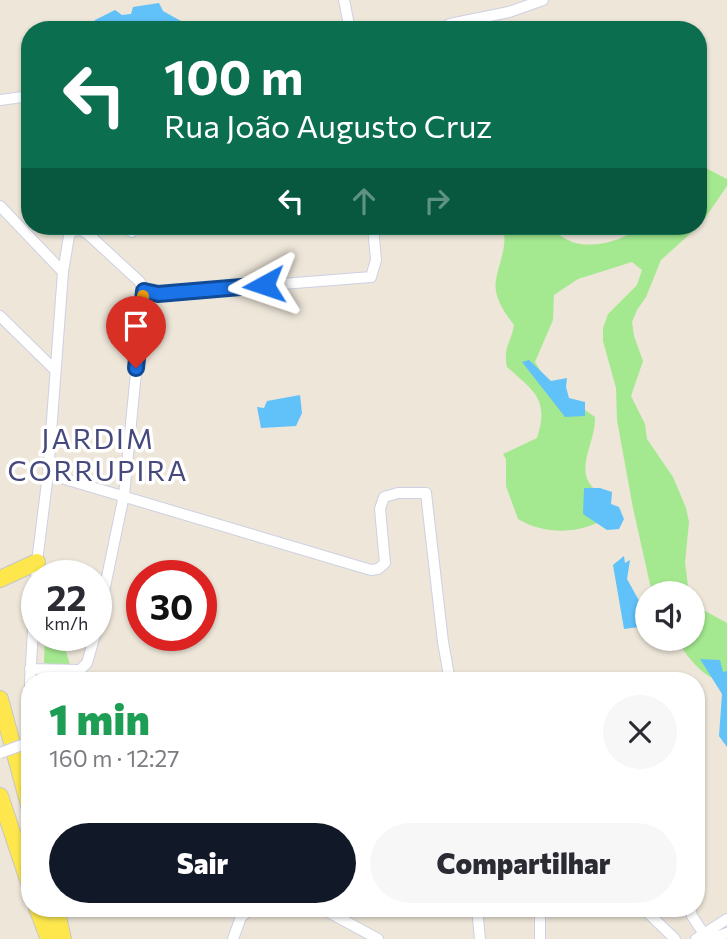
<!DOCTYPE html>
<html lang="pt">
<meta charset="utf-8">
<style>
body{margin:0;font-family:Commissioner,sans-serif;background:#f7f7f7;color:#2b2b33;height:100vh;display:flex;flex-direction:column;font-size:26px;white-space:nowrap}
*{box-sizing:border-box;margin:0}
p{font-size:23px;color:#7c7c81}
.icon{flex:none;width:38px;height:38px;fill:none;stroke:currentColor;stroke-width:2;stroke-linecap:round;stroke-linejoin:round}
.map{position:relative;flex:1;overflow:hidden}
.panel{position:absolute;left:21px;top:672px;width:684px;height:245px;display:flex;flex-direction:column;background:#fff;border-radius:28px;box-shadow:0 2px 5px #0004}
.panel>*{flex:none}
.hud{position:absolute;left:21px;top:21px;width:686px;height:214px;border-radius:28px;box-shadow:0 2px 5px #0004;background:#0b6e4f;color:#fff;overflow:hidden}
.tools{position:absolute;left:635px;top:581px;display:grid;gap:14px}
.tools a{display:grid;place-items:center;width:70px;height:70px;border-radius:50%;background:#fff;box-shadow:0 2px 5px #0004;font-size:35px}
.speed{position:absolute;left:21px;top:560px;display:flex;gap:14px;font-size:35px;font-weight:700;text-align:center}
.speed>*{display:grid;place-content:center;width:91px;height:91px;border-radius:50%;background:#fff;box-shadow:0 2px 5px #0004;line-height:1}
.speed small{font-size:18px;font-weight:400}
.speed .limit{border:10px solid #d22;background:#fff;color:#111}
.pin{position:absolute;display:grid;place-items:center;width:60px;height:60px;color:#fff;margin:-72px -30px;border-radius:50% 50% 50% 0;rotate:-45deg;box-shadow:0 0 7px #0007}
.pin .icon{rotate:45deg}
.me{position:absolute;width:77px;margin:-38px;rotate:265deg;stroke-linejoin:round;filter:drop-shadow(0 0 5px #0008)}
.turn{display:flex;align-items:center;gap:24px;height:147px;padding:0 28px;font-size:32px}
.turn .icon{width:91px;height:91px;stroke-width:2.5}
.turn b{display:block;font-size:49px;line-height:60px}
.lanes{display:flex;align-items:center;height:66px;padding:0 28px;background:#0003;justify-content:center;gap:35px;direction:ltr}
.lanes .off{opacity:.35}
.round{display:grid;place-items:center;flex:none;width:74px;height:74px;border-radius:37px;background:#f7f7f7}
.overview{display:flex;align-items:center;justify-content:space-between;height:119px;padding:0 28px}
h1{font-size:42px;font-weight:800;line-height:52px;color:#1e9e55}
.button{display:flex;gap:14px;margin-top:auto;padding:14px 28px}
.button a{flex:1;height:80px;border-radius:42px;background:#111827;color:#fff;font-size:28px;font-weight:800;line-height:80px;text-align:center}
.button a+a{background:#f7f7f7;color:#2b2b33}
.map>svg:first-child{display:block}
</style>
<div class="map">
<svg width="727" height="939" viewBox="0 0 727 939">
<rect width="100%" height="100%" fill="#ede6d9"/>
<path fill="#a4e990" d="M 698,164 L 727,179 L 727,186 L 701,224 L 661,260 L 646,297 L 637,310 L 632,322 L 634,336 L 643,361 L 631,396 L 645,424 L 647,439 L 673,477 L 686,508 L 689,522 L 685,563 L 689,593 L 652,593 L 633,508 L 617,420 L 616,388 L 603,341 L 603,328 L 608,314 L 637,285 L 642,270 L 632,262 L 578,279 L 554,295 L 553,320 L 535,362 L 550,386 L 595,417 C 596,446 569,474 601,494 L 599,522 C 574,534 543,534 518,519 L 506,486 L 506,459 L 503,454 L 537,438 C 550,399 533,390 507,367 C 503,347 511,343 514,325 C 504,312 493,296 496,280 C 499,262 509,243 502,226 L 557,226 L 561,236 C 566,239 571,242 576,243 C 592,248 628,241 637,226 L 698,226 Z
M 693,599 L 698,607 L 727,623 L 727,670 L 725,682 C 702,679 688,656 675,639 L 693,639 Z
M 45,635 L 61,635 L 71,668 L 44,663 Z"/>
<path fill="#61c1f9" d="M 159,3 L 163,11 L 181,21 L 184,30 L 88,30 L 95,20 L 115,10 L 122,15 L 131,14 L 133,7 Z
M 529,360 L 551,381 L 567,378 L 566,387 L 569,398 L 585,402 L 585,416 L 565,417 L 522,362 Z
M 300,395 L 302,413 L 296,426 L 261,428 L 257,407 L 264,408 L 267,401 Z
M 584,488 L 600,488 L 612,492 L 611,504 L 619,507 L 624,519 L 619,529 L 607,530 L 583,514 Z
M 624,556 L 625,563 L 630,560 L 627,579 L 642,606 L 647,626 L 624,629 L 613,565 Z
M 700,659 L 720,660 L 723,672 L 727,671 L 727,747 L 719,736 L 722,694 Z"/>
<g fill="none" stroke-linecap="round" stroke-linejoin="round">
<defs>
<path id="minor" d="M 344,0 L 350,30
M 439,30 L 450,24 L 509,12 L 543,0
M 0,100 L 30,96
M 0,206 L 63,272
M 132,232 L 133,226
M 0,316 L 54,369
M 48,474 L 371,570 L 378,569 L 385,563 L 380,509 L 384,497 L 398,493 L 426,493 L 443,642 L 450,681
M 96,630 L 124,495 L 144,291
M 30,669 L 80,670 L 87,663 L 95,635
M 30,681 L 37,562 L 48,474 L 63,272 L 69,236 L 72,231 L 81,230 L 88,234 L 140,282 L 144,291 L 158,294 L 371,277 L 376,260 L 373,226
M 30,683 L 30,707
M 321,908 L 378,939
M 477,908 L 480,939
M 643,908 L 675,939
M 690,908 L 692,916 L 704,934
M 233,939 L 241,917 L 252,908
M 540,939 L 540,908
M 696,939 L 727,919
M 711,939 L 727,933"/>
<path id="primary" d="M 0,579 L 37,562
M 0,699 L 30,809
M 0,796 L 30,886
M 37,908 L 49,939
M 56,908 L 63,939"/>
</defs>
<use href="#minor" stroke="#ced0e3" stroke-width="12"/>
<use href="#primary" stroke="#c7c7c7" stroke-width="18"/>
<use href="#minor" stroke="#fff" stroke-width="10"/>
<use href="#primary" stroke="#fde74d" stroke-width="16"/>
<defs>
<path id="minor-bridge" d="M 0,753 L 30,742"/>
</defs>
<use href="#minor-bridge" stroke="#ced0e3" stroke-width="12" stroke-linecap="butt"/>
<use href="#minor-bridge" stroke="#fff" stroke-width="10"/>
</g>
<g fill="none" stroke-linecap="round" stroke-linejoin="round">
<defs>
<path id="route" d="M 136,368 L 144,291 L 158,294 L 264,285"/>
</defs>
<use href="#route" stroke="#114b97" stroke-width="18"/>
<use href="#route" stroke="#1a73e8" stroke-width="12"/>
<path stroke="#f59e0b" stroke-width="12" d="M 139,335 L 143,296"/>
</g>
<g text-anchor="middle" stroke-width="7" stroke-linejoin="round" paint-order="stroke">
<g font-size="28" letter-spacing="2" fill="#45497d" stroke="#fff">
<text x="98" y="449">JARDIM<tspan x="98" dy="32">CORRUPIRA</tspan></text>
</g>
</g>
</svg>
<div class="tools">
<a><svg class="icon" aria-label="sound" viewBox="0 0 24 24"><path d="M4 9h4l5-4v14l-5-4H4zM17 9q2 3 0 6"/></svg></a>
</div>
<div class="speed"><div>22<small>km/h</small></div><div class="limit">30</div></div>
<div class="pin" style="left:136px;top:368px;background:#d93025"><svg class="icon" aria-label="arrive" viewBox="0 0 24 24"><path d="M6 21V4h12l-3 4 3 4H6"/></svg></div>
<svg class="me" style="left:264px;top:285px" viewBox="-20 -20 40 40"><path d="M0-17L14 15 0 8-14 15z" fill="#1a73e8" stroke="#fff" stroke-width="4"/></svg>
<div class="hud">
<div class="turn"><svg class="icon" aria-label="left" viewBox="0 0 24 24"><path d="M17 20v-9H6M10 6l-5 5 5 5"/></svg><div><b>100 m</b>Rua João Augusto Cruz</div></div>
<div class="lanes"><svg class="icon" aria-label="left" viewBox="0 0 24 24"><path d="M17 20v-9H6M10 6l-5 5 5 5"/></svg><svg class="icon off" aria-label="ahead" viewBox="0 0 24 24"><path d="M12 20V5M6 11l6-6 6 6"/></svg><svg class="icon off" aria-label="right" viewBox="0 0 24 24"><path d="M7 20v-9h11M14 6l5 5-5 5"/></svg></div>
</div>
<section class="panel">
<div class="overview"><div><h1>1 min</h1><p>160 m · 12:27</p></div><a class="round"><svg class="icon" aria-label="close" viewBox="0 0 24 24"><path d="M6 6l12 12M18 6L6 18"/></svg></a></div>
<div class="button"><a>Sair</a><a>Compartilhar</a></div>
</section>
</div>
